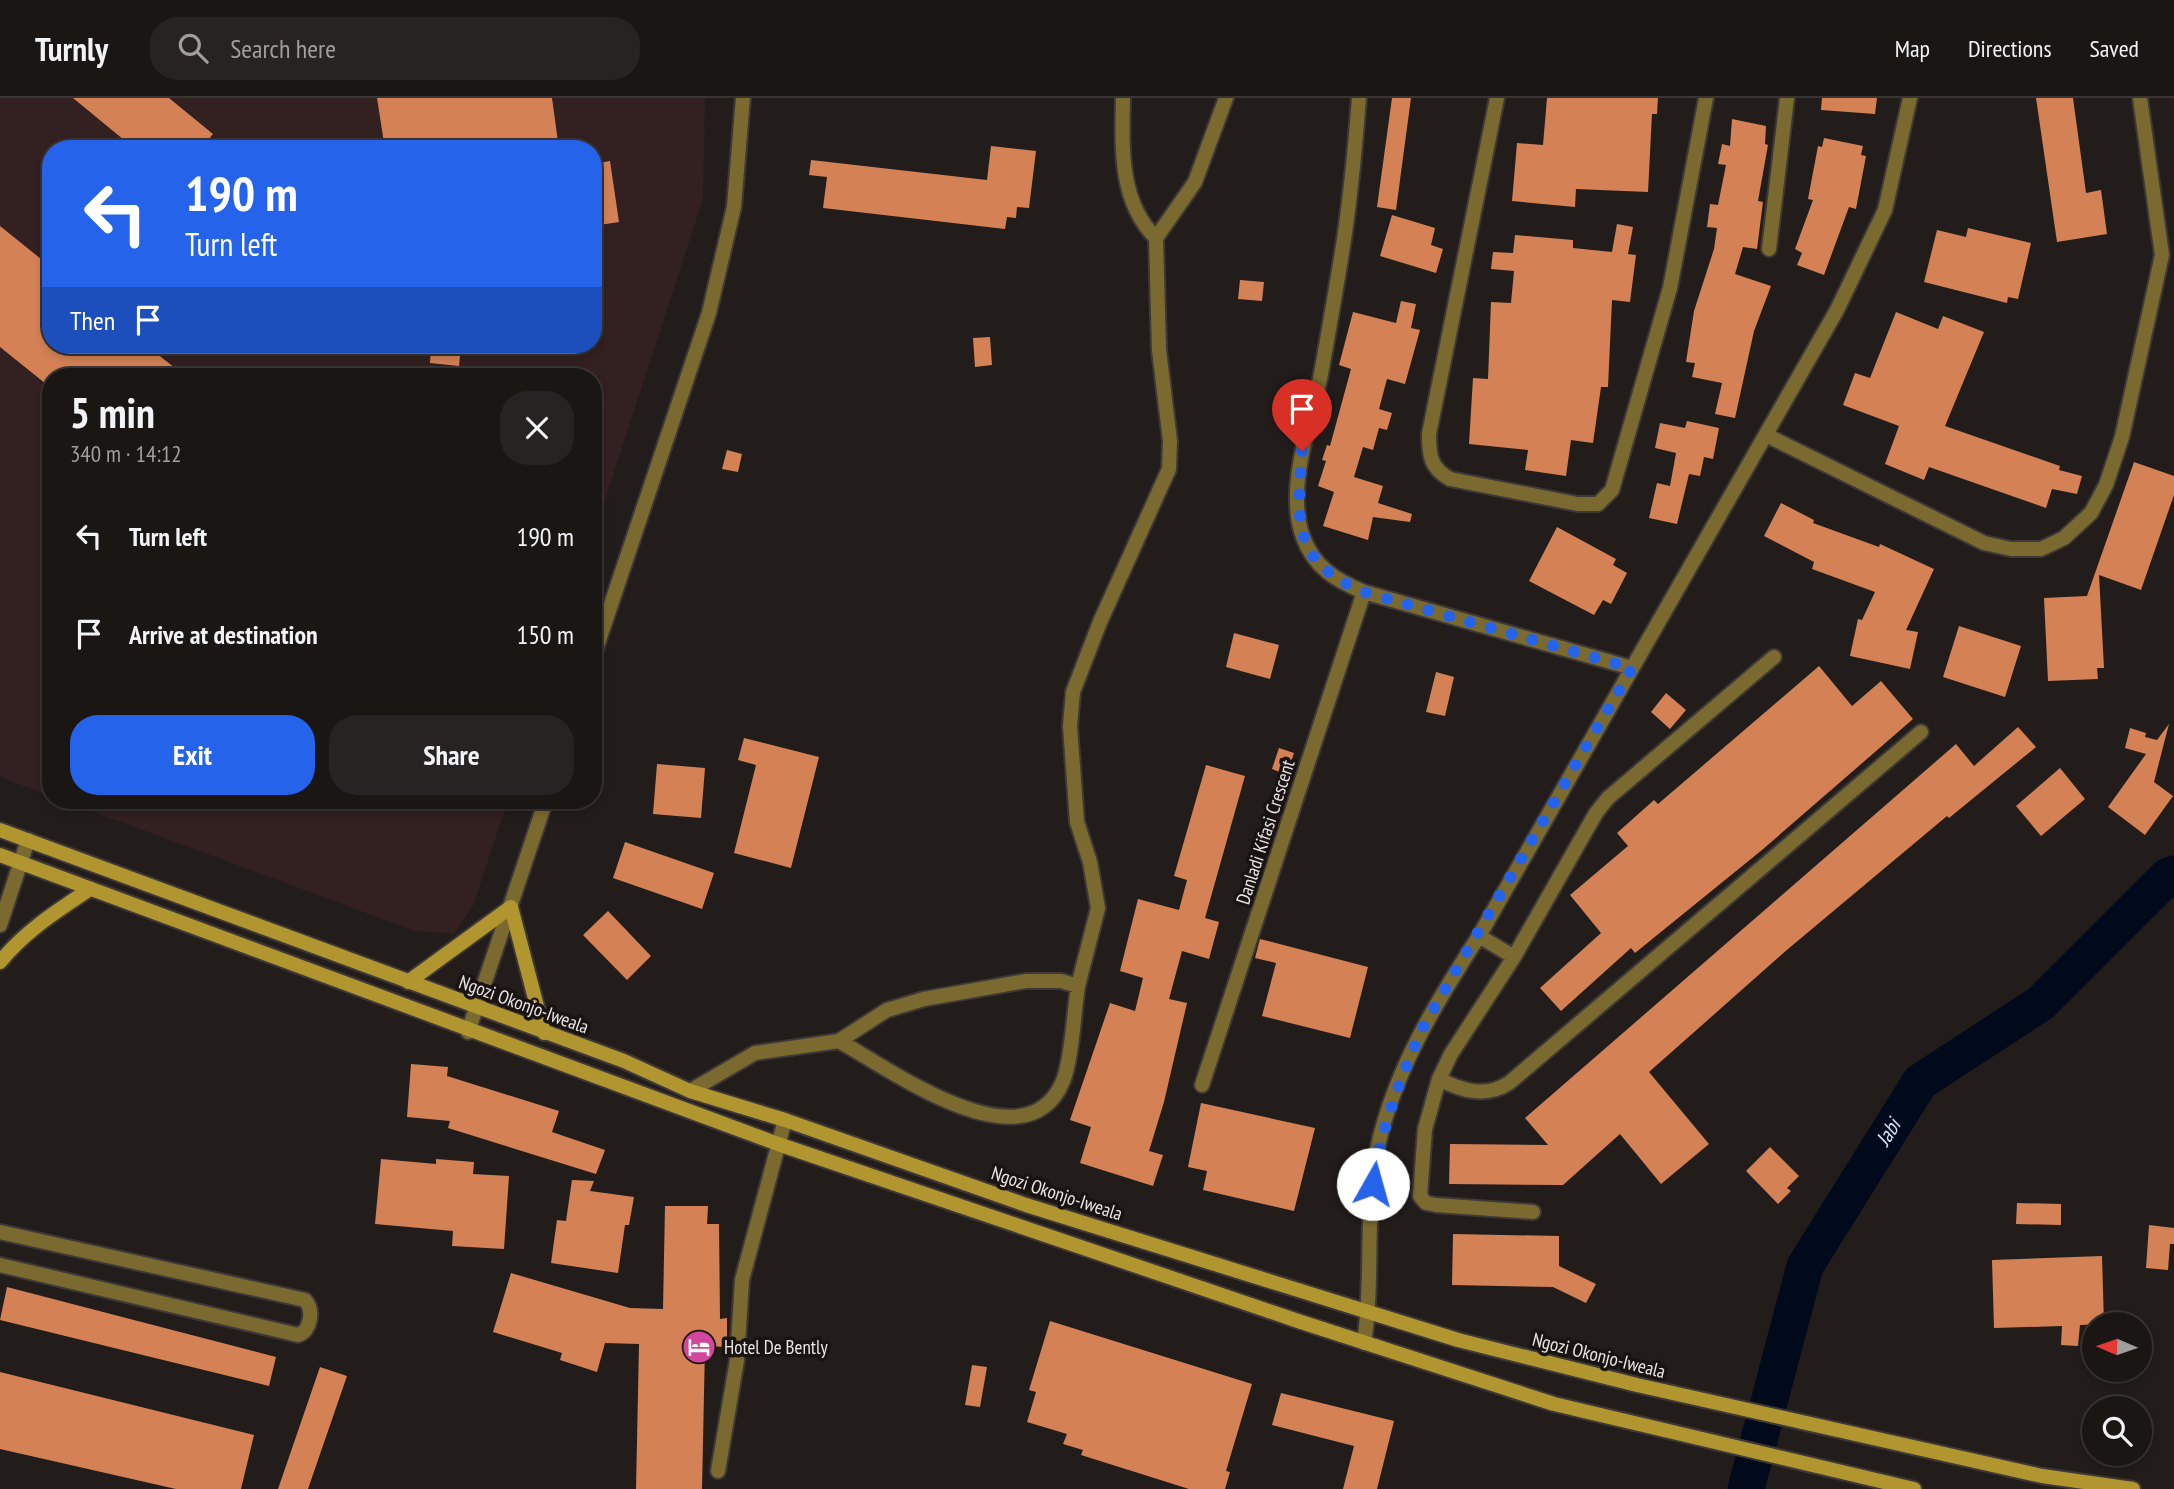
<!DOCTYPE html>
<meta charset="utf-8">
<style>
body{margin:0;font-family:"PT Sans Narrow",sans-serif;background:#272322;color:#f1f3f6;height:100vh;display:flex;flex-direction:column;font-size:26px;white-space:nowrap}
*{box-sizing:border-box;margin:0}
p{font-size:23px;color:#9f9fa0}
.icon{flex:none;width:38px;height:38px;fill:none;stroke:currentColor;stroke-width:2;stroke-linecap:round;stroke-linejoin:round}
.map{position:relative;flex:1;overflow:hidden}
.side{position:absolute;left:42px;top:270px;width:560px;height:441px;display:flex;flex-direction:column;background:#1a1614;border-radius:28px;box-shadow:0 4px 10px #0003,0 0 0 2px #383534}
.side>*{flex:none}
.hud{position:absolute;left:42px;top:42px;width:560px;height:214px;border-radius:28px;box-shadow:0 4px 10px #0003,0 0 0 2px #383534;background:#2563eb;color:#fff;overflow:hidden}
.needle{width:46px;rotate:272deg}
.buttons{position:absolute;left:2082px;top:1214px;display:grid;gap:14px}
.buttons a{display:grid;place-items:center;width:70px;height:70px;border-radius:50%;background:#1a1614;box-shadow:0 4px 10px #0003,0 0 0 2px #383534;font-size:35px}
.pin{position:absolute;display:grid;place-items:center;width:60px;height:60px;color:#fff;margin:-72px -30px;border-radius:50% 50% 50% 0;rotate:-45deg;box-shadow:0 0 7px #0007}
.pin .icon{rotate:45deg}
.me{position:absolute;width:77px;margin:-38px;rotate:7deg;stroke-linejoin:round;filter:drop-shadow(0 0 5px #0008)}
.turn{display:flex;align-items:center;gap:24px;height:147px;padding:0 28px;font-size:32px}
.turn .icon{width:91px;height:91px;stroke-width:2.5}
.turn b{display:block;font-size:49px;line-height:60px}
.then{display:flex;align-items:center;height:66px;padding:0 28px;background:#0003;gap:14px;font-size:26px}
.round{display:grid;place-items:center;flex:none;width:74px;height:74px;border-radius:28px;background:#272322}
.overview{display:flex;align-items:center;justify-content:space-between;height:119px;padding:0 28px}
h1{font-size:42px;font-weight:600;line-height:52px}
.action{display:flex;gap:14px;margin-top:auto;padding:14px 28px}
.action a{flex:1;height:80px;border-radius:28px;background:#2563eb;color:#fff;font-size:28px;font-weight:600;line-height:80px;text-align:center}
.action a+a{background:#272322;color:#f1f3f6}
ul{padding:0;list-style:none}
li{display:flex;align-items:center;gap:21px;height:98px;padding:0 28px}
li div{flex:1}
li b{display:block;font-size:26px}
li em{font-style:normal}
header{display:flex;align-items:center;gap:42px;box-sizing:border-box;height:98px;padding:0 35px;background:#1a1614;border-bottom:2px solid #383534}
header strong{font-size:33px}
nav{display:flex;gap:38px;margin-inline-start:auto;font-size:24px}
.search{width:490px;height:63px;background:#272322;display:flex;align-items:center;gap:18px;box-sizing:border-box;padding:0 24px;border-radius:28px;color:#9f9fa0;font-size:26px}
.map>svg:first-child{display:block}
</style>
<header>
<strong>Turnly</strong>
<div class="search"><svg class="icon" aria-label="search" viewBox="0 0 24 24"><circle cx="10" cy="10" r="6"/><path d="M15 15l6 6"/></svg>Search here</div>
<nav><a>Map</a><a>Directions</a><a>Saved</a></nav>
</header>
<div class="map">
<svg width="2174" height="1391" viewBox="0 0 2174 1391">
<rect width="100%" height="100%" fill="#221d1b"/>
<path fill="#332020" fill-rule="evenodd" d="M 0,0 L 705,0 L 703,101 L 593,439 L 593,278 L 51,278 L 51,698 L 0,679 ZM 51,51 L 593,51 L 593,247 L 51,247 Z
M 62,702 L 508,702 L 473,808 L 454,836 L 415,833 Z"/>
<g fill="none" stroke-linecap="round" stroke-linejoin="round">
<path stroke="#000a1b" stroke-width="37" id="s1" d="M 1746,1391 L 1805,1168 L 1920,984 L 2041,905 L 2168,778 L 2174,776"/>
</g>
<path fill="#d48255" d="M 73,0 L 169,0 L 213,36 L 201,51 L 135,51 Z
M 377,0 L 552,0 L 559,51 L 385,51 Z
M 1392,0 L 1411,0 L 1396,112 L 1377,109 Z
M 1547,0 L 1658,0 L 1657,16 L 1652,16 L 1648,94 L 1576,91 L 1575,109 L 1512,103 L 1517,45 L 1543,47 Z
M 1822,0 L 1877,0 L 1875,16 L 1821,12 Z
M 2036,0 L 2073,0 L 2086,95 L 2101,92 L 2107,136 L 2057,144 Z
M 1732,21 L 1766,28 L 1765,46 L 1768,47 L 1758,103 L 1763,104 L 1757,151 L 1743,149 L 1735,176 L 1771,188 L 1754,233 L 1735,320 L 1715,316 L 1722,285 L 1692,279 L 1695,265 L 1686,264 L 1694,213 L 1714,151 L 1717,130 L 1707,129 L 1710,106 L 1718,107 L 1726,67 L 1718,66 L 1722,46 L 1730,48 Z
M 1824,40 L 1863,48 L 1861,57 L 1866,58 L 1856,111 L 1849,109 L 1824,177 L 1797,167 L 1802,155 L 1795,151 L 1813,102 L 1808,101 L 1818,48 L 1822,49 Z
M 991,48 L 1036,53 L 1029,110 L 1017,109 L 1016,120 L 1007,119 L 1005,131 L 823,110 L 827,79 L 809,77 L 811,62 L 987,82 Z
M 610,63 L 619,124 L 593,128 L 593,66 Z
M 1392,117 L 1435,130 L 1431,147 L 1443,151 L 1436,175 L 1380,158 Z
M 1617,126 L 1633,129 L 1628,156 L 1636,157 L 1630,204 L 1612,202 L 1608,289 L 1601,289 L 1593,345 L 1571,342 L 1566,378 L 1525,372 L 1528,352 L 1469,346 L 1473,280 L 1488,281 L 1491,204 L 1511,205 L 1514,173 L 1491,171 L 1493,154 L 1513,155 L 1515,137 L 1573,142 L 1573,150 L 1612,154 Z
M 0,128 L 51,169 L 51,247 L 146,247 L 185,278 L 51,278 L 51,290 L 0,249 Z
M 1968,130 L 2031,145 L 2018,201 L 2008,199 L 2007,205 L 1924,184 L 1937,132 L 1966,139 Z
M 1240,182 L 1264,184 L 1262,203 L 1238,201 Z
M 1401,203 L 1416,206 L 1411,230 L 1420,232 L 1405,286 L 1387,281 L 1379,311 L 1392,315 L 1387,332 L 1379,330 L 1373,352 L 1363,349 L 1354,379 L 1383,388 L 1378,405 L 1412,416 L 1410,424 L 1373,419 L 1368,442 L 1323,428 L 1334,394 L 1318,388 L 1326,363 L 1322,362 L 1327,347 L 1330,348 L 1351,271 L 1339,267 L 1353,214 L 1396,225 Z
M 1896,214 L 1938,231 L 1943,218 L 1984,234 L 1945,328 L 2060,368 L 2059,372 L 2082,378 L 2077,396 L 2052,391 L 2046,410 L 1929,369 L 1924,382 L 1885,366 L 1899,328 L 1843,307 L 1855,275 L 1870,280 Z
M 990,239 L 992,267 L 975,269 L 973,240 Z
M 431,247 L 461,247 L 459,268 L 430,265 Z
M 1687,323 L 1719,330 L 1713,361 L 1704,359 L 1700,378 L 1689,376 L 1677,426 L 1649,420 L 1657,385 L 1670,388 L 1676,355 L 1655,350 L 1660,325 L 1685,330 Z
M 727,352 L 742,356 L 738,374 L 722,371 Z
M 2134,364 L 2174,378 L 2174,397 L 2141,492 L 2099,477 L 2104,570 L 2097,570 L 2098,581 L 2048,583 L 2044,500 L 2087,498 Z
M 1781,405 L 1814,422 L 1813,425 L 1879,449 L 1880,446 L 1934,471 L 1906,532 L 1918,534 L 1910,571 L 1850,558 L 1858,521 L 1862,522 L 1875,494 L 1812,471 L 1814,464 L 1764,438 Z
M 1557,429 L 1616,461 L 1613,467 L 1627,475 L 1611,506 L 1603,502 L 1594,517 L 1529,483 Z
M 1959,528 L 2021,548 L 2005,599 L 1943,579 Z
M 1234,535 L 1279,547 L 1270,581 L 1226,569 Z
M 1819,568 L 1852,608 L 1881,583 L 1913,621 L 1762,752 L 1635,855 L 1631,850 L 1561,913 L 1540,890 L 1601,835 L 1570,797 L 1628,748 L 1617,735 L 1654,702 L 1658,706 Z
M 1436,574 L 1454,579 L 1445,618 L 1426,614 Z
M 1666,595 L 1686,612 L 1670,631 L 1651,614 Z
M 2169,626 L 2154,684 L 2173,698 L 2145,737 L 2108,709 L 2146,656 L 2125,650 L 2130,630 L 2146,635 L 2145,639 L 2157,642 Z
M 2018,629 L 2036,649 L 1949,720 L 1947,718 L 1788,851 L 1649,974 L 1709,1046 L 1661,1086 L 1620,1036 L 1563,1087 L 1449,1086 L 1450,1046 L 1548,1047 L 1525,1020 L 1956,646 L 1974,668 Z
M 744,640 L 819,659 L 791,770 L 734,755 L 756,667 L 738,662 Z
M 1279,650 L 1294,655 L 1287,677 L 1272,671 Z
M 657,666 L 705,670 L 701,720 L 653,716 Z
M 1206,667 L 1245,678 L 1205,820 L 1219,824 L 1209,861 L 1182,853 L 1169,901 L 1187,905 L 1164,1004 L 1149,1053 L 1163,1057 L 1153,1088 L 1080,1065 L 1091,1029 L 1070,1022 L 1110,905 L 1135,913 L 1143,880 L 1120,873 L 1138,801 L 1179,812 L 1187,782 L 1174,778 Z
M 2060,670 L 2085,701 L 2041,738 L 2016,708 Z
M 625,744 L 714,775 L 702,811 L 613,780 Z
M 608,813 L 651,858 L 627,882 L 583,837 Z
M 1260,841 L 1368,869 L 1350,940 L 1262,918 L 1276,865 L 1255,860 Z
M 411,966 L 448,969 L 447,978 L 559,1013 L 552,1034 L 605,1052 L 596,1076 L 448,1030 L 450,1023 L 407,1019 Z
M 1201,1005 L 1315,1030 L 1294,1113 L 1203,1092 L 1207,1073 L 1188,1069 Z
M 1770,1049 L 1799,1078 L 1787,1090 L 1791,1093 L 1778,1106 L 1746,1073 Z
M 381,1061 L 436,1066 L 436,1061 L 474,1064 L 473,1076 L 509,1078 L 504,1151 L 452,1148 L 453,1133 L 375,1126 Z
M 572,1082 L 594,1083 L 590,1093 L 634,1099 L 629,1127 L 625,1127 L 618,1175 L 551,1165 L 557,1122 L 566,1123 Z
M 2017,1105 L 2061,1106 L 2061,1127 L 2016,1126 Z
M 665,1108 L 708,1108 L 707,1126 L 719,1126 L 720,1221 L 727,1220 L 727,1249 L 705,1248 L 702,1391 L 636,1391 L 639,1246 L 605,1245 L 597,1274 L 560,1262 L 562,1255 L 493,1234 L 511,1175 L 630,1210 L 663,1211 Z
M 2149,1127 L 2174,1130 L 2174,1146 L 2170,1146 L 2168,1172 L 2146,1170 Z
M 1453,1136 L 1559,1138 L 1559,1168 L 1596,1186 L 1586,1205 L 1553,1189 L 1452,1187 Z
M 2102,1158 L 2104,1226 L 2080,1227 L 2078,1248 L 2061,1247 L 2062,1228 L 1994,1230 L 1992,1162 Z
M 7,1189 L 276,1259 L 269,1288 L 0,1222 Z
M 1050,1223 L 1252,1286 L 1226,1373 L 1230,1374 L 1225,1391 L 1189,1391 L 1081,1357 L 1083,1352 L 1063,1346 L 1067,1336 L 1027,1324 L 1036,1294 L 1029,1292 Z
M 972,1267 L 987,1269 L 980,1309 L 965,1307 Z
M 320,1269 L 347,1278 L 308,1391 L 278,1391 Z
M 0,1274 L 254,1337 L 241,1391 L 176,1391 L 0,1351 Z
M 1281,1295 L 1394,1323 L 1377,1391 L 1343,1391 L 1354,1348 L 1272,1327 Z"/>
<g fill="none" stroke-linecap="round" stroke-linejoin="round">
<defs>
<path id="street" d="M 1359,0 C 1355,53 1350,107 1341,160 C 1335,198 1328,237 1321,276 C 1311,324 1285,391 1303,439 C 1314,469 1335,482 1364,494 L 1632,570
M 1497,0 L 1429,336 C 1429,357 1430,370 1450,381 L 1578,406 L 1598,406 L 1612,392 L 1670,190 L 1706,0
M 1156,140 L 1195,84 L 1226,0
M 1769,151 L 1787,0
M 1766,337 L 1984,445 L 2011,451 L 2041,451 L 2064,440 L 2091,415 L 2106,387 L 2122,339 L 2162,157 L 2140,0
M 593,560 L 709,215 L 734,109 L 743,0
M 0,827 L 28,742
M 1479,838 L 1514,859
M 468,934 L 546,702
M 839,943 C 888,970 1026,1072 1063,983 C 1072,961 1074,913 1078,888
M 1439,981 C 1462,993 1486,1000 1509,985 L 1921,634
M 1202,987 L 1364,494
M 690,993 L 755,955 L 839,943 L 887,912 L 924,901 L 1026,883 L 1061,883 L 1078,888 L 1098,810 L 1090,764 L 1077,724 L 1070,628 L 1073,594 L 1100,524 L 1169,371 L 1170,343 L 1159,252 L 1156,140 C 1119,104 1122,49 1123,0
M 1533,1114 L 1436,1107 L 1426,1105 L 1420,1098 L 1425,1031 L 1439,981 L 1451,956 L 1514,859 L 1596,715 L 1608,700 L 1774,559
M 0,1134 L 305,1202 C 314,1212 311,1233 298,1237 L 0,1167
M 1364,1245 C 1374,1180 1364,1113 1378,1048 C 1395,971 1437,903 1479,838 L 1837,212 L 1885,112 L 1910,0
M 718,1373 L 737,1262 L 742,1182 L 785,1022"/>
<path id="secondary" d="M 0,732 L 624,963 L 690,993 L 785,1022 L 1026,1107 L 1458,1242 L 1637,1287 L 2042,1378 L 2133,1391
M 0,757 L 778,1046 L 1298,1223 L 1554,1306 L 1914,1391
M 0,864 C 25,833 57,813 90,791
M 408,884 L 511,809 L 544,935"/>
</defs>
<use href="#street" stroke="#3e3937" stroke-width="18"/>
<use href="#secondary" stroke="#3e3937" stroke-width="18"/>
<use href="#street" stroke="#7b6a30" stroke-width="14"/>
<use href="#secondary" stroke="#b1952f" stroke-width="14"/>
</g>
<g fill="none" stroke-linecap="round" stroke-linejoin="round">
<path stroke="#2563eb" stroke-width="12" stroke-dasharray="0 21.6" d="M 1302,353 C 1297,422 1291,464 1364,494 L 1632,570 L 1423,929 C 1400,981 1381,1030 1373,1086"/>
</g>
<defs>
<symbol id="hotel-disc" viewBox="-11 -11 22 22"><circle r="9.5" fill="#d1479c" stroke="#191412"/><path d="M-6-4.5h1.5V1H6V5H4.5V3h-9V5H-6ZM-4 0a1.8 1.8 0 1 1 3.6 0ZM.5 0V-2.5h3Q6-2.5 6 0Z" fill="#fff"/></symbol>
</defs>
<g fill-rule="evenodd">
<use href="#hotel-disc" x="680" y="1230" width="38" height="38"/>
</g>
<g text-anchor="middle" stroke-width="7" stroke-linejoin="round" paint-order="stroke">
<g font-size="19" fill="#eae6e5" stroke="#191412">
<text transform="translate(1265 734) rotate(-72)" y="7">Danladi Kifasi Crescent</text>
<text transform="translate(524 906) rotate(20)" y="7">Ngozi Okonjo-Iweala</text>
<text transform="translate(1057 1095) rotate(18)" y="7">Ngozi Okonjo-Iweala</text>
<text transform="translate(1599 1257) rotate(14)" y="7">Ngozi Okonjo-Iweala</text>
</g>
<g font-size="19" fill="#eae6e5" stroke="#191412" text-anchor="start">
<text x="724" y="1256">Hotel De Bently</text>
</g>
<g font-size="21" font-style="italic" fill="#d1e3f4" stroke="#191412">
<text dy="7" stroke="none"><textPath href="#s1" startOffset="388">Jabi</textPath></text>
</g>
</g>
</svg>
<div class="buttons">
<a><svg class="needle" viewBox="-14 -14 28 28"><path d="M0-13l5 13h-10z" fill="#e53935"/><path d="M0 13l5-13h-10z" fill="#9f9fa0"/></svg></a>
<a><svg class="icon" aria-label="search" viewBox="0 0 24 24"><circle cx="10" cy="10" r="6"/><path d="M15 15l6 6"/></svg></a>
</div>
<div class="pin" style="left:1302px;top:353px;background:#d93025"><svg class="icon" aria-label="arrive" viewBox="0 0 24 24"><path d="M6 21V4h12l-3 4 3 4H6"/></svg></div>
<svg class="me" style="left:1373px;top:1086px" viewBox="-20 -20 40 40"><circle r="19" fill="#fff"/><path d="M0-13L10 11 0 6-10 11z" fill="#2563eb"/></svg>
<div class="hud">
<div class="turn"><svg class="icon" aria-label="left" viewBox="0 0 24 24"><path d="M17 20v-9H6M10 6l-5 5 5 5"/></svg><div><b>190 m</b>Turn left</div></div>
<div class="then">Then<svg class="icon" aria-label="arrive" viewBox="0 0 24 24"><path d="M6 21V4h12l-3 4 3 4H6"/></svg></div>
</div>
<section class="side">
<div class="overview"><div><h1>5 min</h1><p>340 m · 14:12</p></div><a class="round"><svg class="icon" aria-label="close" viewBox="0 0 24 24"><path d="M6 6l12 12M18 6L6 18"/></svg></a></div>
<ul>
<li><svg class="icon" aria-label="left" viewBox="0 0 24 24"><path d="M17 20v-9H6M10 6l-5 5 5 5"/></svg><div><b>Turn left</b></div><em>190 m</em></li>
<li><svg class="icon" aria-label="arrive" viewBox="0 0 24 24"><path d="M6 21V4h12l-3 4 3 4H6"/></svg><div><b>Arrive at destination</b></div><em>150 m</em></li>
</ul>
<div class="action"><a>Exit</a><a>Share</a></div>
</section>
</div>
